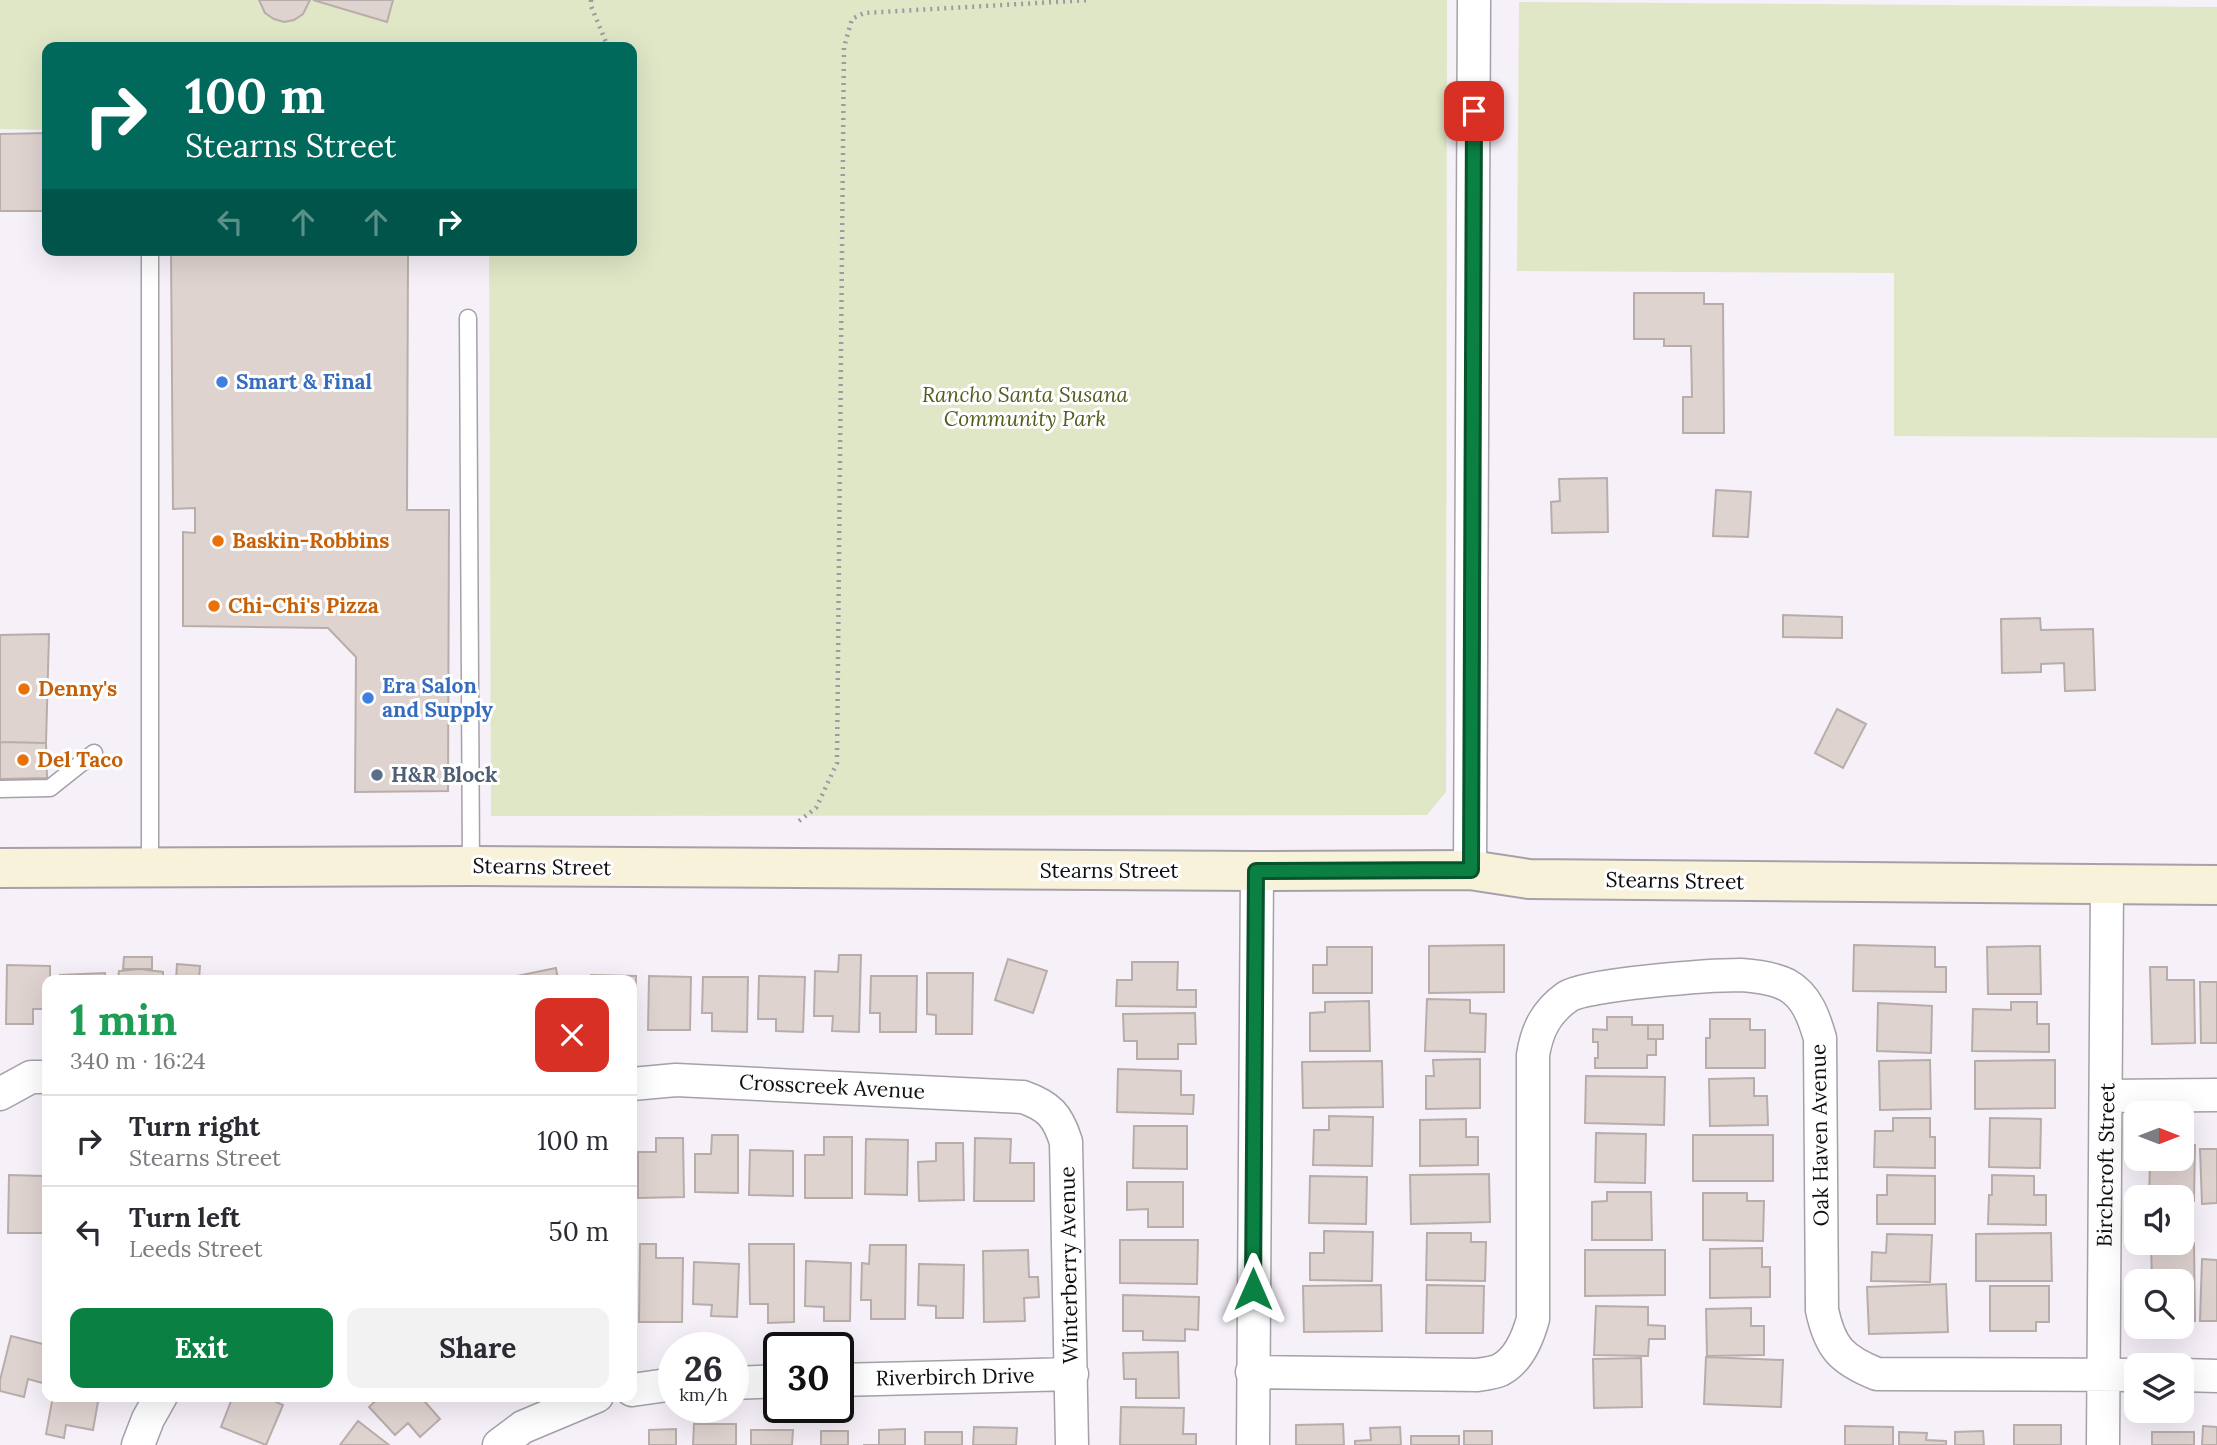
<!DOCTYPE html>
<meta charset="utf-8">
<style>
body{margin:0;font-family:Lora,serif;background:#f2f2f3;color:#2b2b33;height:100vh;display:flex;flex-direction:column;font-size:26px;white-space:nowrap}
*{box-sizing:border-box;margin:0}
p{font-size:23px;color:#7c7c81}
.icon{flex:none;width:38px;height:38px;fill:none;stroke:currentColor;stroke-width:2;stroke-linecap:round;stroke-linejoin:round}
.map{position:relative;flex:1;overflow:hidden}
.panel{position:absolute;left:42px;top:975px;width:595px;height:427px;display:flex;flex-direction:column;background:#fff;border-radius:14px;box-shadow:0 7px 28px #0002}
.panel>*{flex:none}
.hud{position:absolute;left:42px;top:42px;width:595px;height:214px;border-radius:14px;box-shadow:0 7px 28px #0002;background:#00695c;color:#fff;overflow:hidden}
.needle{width:46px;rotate:90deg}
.controls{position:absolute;left:2124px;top:1101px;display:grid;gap:14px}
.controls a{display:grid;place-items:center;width:70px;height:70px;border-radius:14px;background:#fff;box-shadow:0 7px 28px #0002;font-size:35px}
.speed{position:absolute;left:658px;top:1332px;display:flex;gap:14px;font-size:35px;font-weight:700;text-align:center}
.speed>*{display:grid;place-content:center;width:91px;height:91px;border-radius:50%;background:#fff;box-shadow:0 7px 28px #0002;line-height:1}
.speed small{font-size:18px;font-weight:400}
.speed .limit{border:4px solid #111;border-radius:10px;background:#fff;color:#111}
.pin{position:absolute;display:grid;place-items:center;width:60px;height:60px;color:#fff;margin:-30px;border-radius:14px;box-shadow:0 4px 10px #0006}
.me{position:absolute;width:77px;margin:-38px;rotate:0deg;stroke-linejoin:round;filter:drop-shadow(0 0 5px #0008)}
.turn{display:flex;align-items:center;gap:24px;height:147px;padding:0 28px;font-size:32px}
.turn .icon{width:91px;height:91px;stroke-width:2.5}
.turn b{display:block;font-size:49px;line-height:60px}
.lanes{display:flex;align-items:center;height:66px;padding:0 28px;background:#0003;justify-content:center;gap:35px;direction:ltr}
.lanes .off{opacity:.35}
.round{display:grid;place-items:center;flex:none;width:74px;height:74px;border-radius:14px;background:#f2f2f3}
.head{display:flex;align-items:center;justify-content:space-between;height:119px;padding:0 28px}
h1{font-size:42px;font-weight:700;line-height:52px;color:#1e9e55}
.cta{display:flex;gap:14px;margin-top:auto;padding:14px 28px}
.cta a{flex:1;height:80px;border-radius:14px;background:#0b8043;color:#fff;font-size:28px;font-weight:700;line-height:80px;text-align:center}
.cta a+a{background:#f2f2f3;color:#2b2b33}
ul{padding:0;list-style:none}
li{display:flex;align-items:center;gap:21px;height:91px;padding:0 28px;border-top:2px solid #e1e1e2}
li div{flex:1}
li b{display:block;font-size:26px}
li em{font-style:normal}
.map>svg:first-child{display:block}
</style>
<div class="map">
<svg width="2217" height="1445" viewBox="0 0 2217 1445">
<rect width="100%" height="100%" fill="#f6f0f8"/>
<path fill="#e0e7c7" d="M 0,0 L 1447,0 L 1446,792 L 1427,815 L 491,816 L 489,250 L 632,250 L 632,47 L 47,47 L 47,130 L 0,129 Z
M 1519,2 L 2217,7 L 2217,438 L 1894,436 L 1894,273 L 1517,271 Z"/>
<path fill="#dfd3d0" stroke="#b8adaa" stroke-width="2" d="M 259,0 L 310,0 L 303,14 L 294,20 L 284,22 L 274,19 L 265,13 Z
M 313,0 L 393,0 L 387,22 Z
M 47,133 L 47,211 L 0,211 L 0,134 Z
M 184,250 L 408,250 L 407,510 L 449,510 L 448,791 L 355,792 L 356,657 L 328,628 L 183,626 L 183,532 L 195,533 L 195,508 L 173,509 L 171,251 Z
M 1634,293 L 1704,293 L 1704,304 L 1723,304 L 1724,433 L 1683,433 L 1683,397 L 1692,397 L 1691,346 L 1664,346 L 1664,339 L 1634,339 Z
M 1607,478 L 1608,532 L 1552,533 L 1551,502 L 1560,501 L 1559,479 Z
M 1716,490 L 1751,492 L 1748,537 L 1713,536 Z
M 1783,615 L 1842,617 L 1842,638 L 1783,637 Z
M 2040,618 L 2041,630 L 2093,629 L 2095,690 L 2065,691 L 2064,663 L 2041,664 L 2041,672 L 2002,673 L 2001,619 Z
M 49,634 L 46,743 L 0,742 L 0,635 Z
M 1837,709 L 1866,724 L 1843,768 L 1815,753 Z
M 0,742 L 46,743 L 47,778 L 0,779 Z
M 1504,945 L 1504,992 L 1429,993 L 1429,946 Z
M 1854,945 L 1935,947 L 1935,967 L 1946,967 L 1946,992 L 1853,991 Z
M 2040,946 L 2041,994 L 1988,994 L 1987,947 Z
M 1327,947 L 1372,947 L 1372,993 L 1313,993 L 1313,965 L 1327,965 Z
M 839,955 L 861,955 L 859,1032 L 832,1031 L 833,1016 L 814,1016 L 815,971 L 838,972 Z
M 124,957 L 152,957 L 152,969 L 123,969 Z
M 1008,959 L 1047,971 L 1033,1013 L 995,1000 Z
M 1132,962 L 1178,962 L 1177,990 L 1196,990 L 1196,1007 L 1116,1006 L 1117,980 L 1132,980 Z
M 177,964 L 200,966 L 199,980 L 176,980 Z
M 7,965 L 50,966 L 50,980 L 47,980 L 47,1009 L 33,1009 L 33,1024 L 6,1024 Z
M 2150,967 L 2167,967 L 2167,980 L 2194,980 L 2195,1043 L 2152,1044 Z
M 556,968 L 558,980 L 513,980 L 512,977 Z
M 140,969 L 163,972 L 163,980 L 118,980 L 119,971 Z
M 105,973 L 105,980 L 60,980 L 60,975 Z
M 927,973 L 973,973 L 972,1034 L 936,1034 L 936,1015 L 927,1014 Z
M 591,975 L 636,976 L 635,1033 L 632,1033 L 632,980 L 590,980 Z
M 649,976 L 691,977 L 690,1030 L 648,1030 Z
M 759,976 L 805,977 L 803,1032 L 776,1031 L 776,1019 L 758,1019 Z
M 871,976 L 917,976 L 916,1032 L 880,1032 L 880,1013 L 870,1013 Z
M 703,977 L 748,977 L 747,1032 L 712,1031 L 712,1013 L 702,1013 Z
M 2200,982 L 2217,982 L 2217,1043 L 2201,1043 Z
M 1427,999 L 1470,1000 L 1470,1013 L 1486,1014 L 1485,1052 L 1425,1051 Z
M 1369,1001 L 1370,1051 L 1310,1051 L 1310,1013 L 1325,1012 L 1325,1002 Z
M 2011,1002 L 2037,1002 L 2037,1024 L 2049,1024 L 2049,1052 L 1972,1051 L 1973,1009 L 2011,1010 Z
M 1878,1003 L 1932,1006 L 1931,1053 L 1877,1051 Z
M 1195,1013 L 1196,1044 L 1178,1044 L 1178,1059 L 1137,1059 L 1137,1041 L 1124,1041 L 1123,1014 Z
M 1607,1017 L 1632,1017 L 1632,1025 L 1648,1025 L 1648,1039 L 1656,1039 L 1656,1055 L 1647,1055 L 1647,1068 L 1595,1068 L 1595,1058 L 1598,1058 L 1598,1042 L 1593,1042 L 1593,1029 L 1607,1030 Z
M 1710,1019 L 1750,1019 L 1750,1030 L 1765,1030 L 1765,1068 L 1706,1068 L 1706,1038 L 1710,1038 Z
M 1648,1025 L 1663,1025 L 1663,1039 L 1648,1039 Z
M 1480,1059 L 1480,1108 L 1426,1109 L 1426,1076 L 1434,1076 L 1433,1060 Z
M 1930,1060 L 1931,1109 L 1880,1110 L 1879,1061 Z
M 2055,1060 L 2055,1108 L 1975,1109 L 1975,1061 Z
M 1382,1061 L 1383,1107 L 1303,1108 L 1302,1062 Z
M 1118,1069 L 1181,1071 L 1181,1095 L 1194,1095 L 1193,1114 L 1117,1112 Z
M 1586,1076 L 1665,1077 L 1664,1125 L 1585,1123 Z
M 1754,1078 L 1754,1096 L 1767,1096 L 1768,1125 L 1710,1126 L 1709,1079 Z
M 1329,1116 L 1373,1117 L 1372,1166 L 1313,1165 L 1314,1130 L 1329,1130 Z
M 1893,1118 L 1930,1118 L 1930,1137 L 1935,1137 L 1935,1168 L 1874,1167 L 1875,1131 L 1893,1131 Z
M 1990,1118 L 2041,1119 L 2040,1168 L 1989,1167 Z
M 1466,1119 L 1466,1137 L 1478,1137 L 1478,1165 L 1420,1166 L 1420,1120 Z
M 1134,1126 L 1187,1126 L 1187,1169 L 1133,1168 Z
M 1596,1133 L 1646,1134 L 1645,1183 L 1595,1182 Z
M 712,1135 L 738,1135 L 738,1193 L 695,1192 L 695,1154 L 711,1154 Z
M 1693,1135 L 1773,1135 L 1773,1181 L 1693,1181 Z
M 824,1137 L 852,1137 L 852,1198 L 805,1198 L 805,1155 L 824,1155 Z
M 656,1138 L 683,1138 L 684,1197 L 638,1198 L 638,1152 L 656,1152 Z
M 975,1138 L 1011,1139 L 1010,1163 L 1034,1163 L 1034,1201 L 974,1201 Z
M 866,1139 L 908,1140 L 907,1195 L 865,1194 Z
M 936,1143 L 963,1143 L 964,1200 L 919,1201 L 918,1162 L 936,1161 Z
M 2182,1145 L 2195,1145 L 2194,1201 L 2182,1201 L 2182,1197 L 2149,1197 L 2150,1165 L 2158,1165 L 2158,1158 L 2182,1158 Z
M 2200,1149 L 2217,1149 L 2217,1203 L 2202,1204 Z
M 750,1150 L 793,1151 L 793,1196 L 749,1195 Z
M 1489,1174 L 1490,1222 L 1411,1224 L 1410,1175 Z
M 9,1175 L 44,1176 L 44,1195 L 47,1195 L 47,1233 L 8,1233 Z
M 1887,1175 L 1935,1176 L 1935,1224 L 1877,1224 L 1877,1195 L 1887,1195 Z
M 1992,1175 L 2034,1176 L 2034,1195 L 2046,1195 L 2046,1225 L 1988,1224 L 1989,1195 L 1992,1195 Z
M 1310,1176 L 1367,1177 L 1366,1224 L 1309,1223 Z
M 1127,1182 L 1183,1182 L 1183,1227 L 1148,1227 L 1148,1209 L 1127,1210 Z
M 1607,1192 L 1651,1192 L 1652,1240 L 1592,1240 L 1592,1202 L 1607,1201 Z
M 1703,1193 L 1747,1193 L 1747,1201 L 1764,1201 L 1763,1241 L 1703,1240 Z
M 1324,1231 L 1373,1232 L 1372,1281 L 1310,1280 L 1310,1253 L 1324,1253 Z
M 1427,1233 L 1471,1233 L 1471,1242 L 1486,1242 L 1485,1281 L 1426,1280 Z
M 2051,1233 L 2052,1281 L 1976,1281 L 1976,1234 Z
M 1887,1234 L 1932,1235 L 1930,1282 L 1871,1281 L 1872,1252 L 1886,1253 Z
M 1120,1240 L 1198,1240 L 1197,1284 L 1120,1283 Z
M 2151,1243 L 2194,1243 L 2195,1321 L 2182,1321 L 2182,1281 L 2152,1281 Z
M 640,1244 L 656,1244 L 656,1258 L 683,1258 L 682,1322 L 639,1322 Z
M 749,1244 L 794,1244 L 794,1322 L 768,1323 L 768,1304 L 750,1304 Z
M 870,1245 L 906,1245 L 905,1319 L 871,1319 L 871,1300 L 861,1300 L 862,1263 L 869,1264 Z
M 1762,1248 L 1762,1267 L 1770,1267 L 1770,1297 L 1710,1298 L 1710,1249 Z
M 1028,1250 L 1029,1277 L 1038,1277 L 1039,1297 L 1024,1298 L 1025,1321 L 984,1322 L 983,1251 Z
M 1585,1250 L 1665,1250 L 1665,1295 L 1585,1296 Z
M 2202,1259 L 2217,1260 L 2217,1321 L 2200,1321 Z
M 806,1261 L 851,1263 L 850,1321 L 824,1321 L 824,1307 L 805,1306 Z
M 694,1262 L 739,1264 L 737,1317 L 711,1316 L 712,1305 L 693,1304 Z
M 919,1264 L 964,1265 L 963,1318 L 936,1318 L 936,1306 L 918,1305 Z
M 1946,1284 L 1948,1332 L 1869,1334 L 1867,1287 Z
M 1381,1285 L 1382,1331 L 1304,1332 L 1303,1286 Z
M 1427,1285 L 1484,1286 L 1483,1333 L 1426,1333 Z
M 1990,1286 L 2049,1286 L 2049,1322 L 2036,1322 L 2036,1331 L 1990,1331 Z
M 1123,1295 L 1199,1297 L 1198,1330 L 1185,1329 L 1185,1341 L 1143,1340 L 1143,1331 L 1123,1331 Z
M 1596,1306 L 1648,1307 L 1648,1325 L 1665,1326 L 1665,1339 L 1649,1339 L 1648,1356 L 1594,1355 Z
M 1751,1308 L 1751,1326 L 1764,1326 L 1764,1355 L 1707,1356 L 1706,1309 Z
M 11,1336 L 47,1345 L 46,1384 L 28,1379 L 24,1397 L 0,1391 L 0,1380 Z
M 1178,1352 L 1179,1398 L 1136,1398 L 1136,1379 L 1124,1379 L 1123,1353 Z
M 1706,1357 L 1783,1360 L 1781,1407 L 1704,1404 Z
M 1641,1358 L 1642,1407 L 1594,1408 L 1593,1359 Z
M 53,1396 L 99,1396 L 93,1430 L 66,1425 L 64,1438 L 46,1434 Z
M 233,1396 L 263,1396 L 283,1405 L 266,1445 L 221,1427 Z
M 381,1396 L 420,1396 L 440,1419 L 420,1437 L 408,1423 L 395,1435 L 369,1407 Z
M 1121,1407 L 1184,1408 L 1183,1434 L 1196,1434 L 1196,1445 L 1120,1445 Z
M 358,1421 L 389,1445 L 340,1445 Z
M 694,1424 L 736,1424 L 736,1445 L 693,1445 Z
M 1343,1424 L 1344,1445 L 1296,1445 L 1296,1425 Z
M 2014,1425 L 2061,1425 L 2061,1445 L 2014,1445 Z
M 1845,1426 L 1893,1427 L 1893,1445 L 1845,1445 Z
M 2203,1426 L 2217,1427 L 2217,1445 L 2202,1445 Z
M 974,1427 L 1017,1428 L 1016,1445 L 973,1445 Z
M 1400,1427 L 1401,1445 L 1355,1445 L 1355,1441 L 1371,1440 L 1370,1428 Z
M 676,1429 L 676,1445 L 649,1445 L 649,1430 Z
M 905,1429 L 905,1445 L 863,1445 L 879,1445 L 879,1430 Z
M 751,1430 L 793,1430 L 792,1445 L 751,1445 Z
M 821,1431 L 848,1431 L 848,1445 L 821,1445 Z
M 1464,1431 L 1492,1431 L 1492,1445 L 1464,1445 Z
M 1983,1431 L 1984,1445 L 1955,1445 L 1955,1432 Z
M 925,1432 L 962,1432 L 962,1445 L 925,1445 Z
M 1899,1432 L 1927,1433 L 1926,1440 L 1946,1441 L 1946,1445 L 1899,1445 Z
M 2152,1432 L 2194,1432 L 2194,1445 L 2152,1445 Z
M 1411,1436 L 1459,1436 L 1459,1445 L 1411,1445 Z"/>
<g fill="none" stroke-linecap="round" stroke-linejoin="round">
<defs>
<path id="lane" d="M 150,250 L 150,866
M 468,318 L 471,866
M 0,789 L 50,788 L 94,753"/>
<path id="street" d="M 1470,870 L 1474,0
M 632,1084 L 676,1080 L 1023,1097 C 1049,1106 1058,1116 1066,1142 L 1072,1445
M 0,1094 L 31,1077 L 47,1077
M 2106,1096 L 2217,1095
M 1252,1372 L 1477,1375 C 1484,1374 1493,1373 1500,1370 C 1518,1361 1528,1337 1533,1319 L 1533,1055 C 1537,1030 1546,1012 1567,997 C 1585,984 1713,975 1741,975 C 1756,976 1773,978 1787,985 C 1807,996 1814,1018 1820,1038 L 1822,1310 C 1830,1348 1842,1360 1877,1374 L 2137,1375
M 2182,1375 L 2217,1376
M 838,1380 L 1072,1374
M 733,1383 L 779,1381
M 632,1390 L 674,1384
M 138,1445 L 148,1419 L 161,1396
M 499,1445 L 523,1427 L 597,1396
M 1253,1445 L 1257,871
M 2103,1445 L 2107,885"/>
<path id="secondary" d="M 0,868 L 471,866 L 1257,871 L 1470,870 L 1529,879 L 2217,885"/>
</defs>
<use href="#lane" stroke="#a6a0a8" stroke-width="19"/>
<use href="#street" stroke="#a6a0a8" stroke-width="35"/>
<use href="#secondary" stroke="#a6a0a8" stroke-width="42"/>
<path stroke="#9f9aa0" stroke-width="4.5" stroke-dasharray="2 5" stroke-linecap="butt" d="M 591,0 L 591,6 L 608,47
M 799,821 L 816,808 L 837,763 L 844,47 L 852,19 L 864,13 L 1089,0"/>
<use href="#lane" stroke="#fff" stroke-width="16"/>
<use href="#street" stroke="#fff" stroke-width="32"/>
<use href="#secondary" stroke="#f9f2da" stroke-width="38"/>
</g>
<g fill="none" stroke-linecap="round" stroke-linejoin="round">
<defs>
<path id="route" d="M 1253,1289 L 1256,871 L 1471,870 L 1474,111"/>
</defs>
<use href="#route" stroke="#07532c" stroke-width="18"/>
<use href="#route" stroke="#0b8043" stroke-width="12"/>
</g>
<g fill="#3f7fe0" stroke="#fff" stroke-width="2.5">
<circle cx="222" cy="382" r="7"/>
<circle cx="368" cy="698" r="7"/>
</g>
<g fill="#e8710a" stroke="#fff" stroke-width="2.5">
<circle cx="218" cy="541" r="7"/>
<circle cx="214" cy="606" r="7"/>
<circle cx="24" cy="689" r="7"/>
<circle cx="23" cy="760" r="7"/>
</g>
<circle fill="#5c6f8a" stroke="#fff" stroke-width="2.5" cx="377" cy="775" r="7"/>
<g text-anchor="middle" stroke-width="6" stroke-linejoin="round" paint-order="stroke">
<g font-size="21" font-weight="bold" fill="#366cbe" stroke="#fff" text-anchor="start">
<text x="236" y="389">Smart &amp; Final</text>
<text x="382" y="693">Era Salon<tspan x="382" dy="24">and Supply</tspan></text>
</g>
<g font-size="21" font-style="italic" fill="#525d1e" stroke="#fff">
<text x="1025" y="402">Rancho Santa Susana<tspan x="1025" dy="24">Community Park</tspan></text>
</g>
<g font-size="21" font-weight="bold" fill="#c56008" stroke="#fff" text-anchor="start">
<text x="232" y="548">Baskin-Robbins</text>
<text x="228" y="613">Chi-Chi's Pizza</text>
<text x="38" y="696">Denny's</text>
<text x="37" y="767">Del Taco</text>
</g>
<g font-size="21" font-weight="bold" fill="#4e5e75" stroke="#fff" text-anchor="start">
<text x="391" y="782">H&amp;R Block</text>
</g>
<g font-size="21" fill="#100e11" stroke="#fff">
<text transform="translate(542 867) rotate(1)" y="7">Stearns Street</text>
<text x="1109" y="878">Stearns Street</text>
<text transform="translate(1675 881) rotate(1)" y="7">Stearns Street</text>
<text transform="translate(832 1087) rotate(3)" y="7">Crosscreek Avenue</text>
<text transform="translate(1820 1135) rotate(-91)" y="7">Oak Haven Avenue</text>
<text transform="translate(2106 1165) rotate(-89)" y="7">Birchcroft Street</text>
<text transform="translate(1069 1265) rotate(-91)" y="7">Winterberry Avenue</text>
<text transform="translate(955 1377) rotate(-1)" y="7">Riverbirch Drive</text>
</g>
</g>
</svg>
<div class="controls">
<a><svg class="needle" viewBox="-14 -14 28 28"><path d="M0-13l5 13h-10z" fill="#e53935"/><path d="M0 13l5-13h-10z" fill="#7c7c81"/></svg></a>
<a><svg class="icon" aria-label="sound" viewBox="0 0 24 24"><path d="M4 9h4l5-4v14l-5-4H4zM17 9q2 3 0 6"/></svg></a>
<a><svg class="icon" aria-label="search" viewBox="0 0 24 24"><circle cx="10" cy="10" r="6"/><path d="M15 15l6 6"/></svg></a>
<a><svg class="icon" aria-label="layers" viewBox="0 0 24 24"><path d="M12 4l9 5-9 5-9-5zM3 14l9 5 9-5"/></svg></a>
</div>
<div class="speed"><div>26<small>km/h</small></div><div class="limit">30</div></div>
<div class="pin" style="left:1474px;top:111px;background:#d93025"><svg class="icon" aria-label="arrive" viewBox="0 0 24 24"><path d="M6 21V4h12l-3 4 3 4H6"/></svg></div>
<svg class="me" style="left:1253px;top:1289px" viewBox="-20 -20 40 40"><path d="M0-17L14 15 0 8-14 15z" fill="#0b8043" stroke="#fff" stroke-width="4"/></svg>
<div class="hud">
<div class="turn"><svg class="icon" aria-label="right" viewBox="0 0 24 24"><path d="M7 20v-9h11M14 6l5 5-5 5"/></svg><div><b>100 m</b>Stearns Street</div></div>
<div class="lanes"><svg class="icon off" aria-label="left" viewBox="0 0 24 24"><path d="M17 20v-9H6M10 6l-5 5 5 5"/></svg><svg class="icon off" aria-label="ahead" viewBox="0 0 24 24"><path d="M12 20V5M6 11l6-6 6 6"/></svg><svg class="icon off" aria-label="ahead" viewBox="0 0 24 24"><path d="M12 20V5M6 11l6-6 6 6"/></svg><svg class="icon" aria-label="right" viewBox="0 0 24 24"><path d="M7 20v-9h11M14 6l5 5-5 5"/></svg></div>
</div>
<section class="panel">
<div class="head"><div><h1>1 min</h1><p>340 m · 16:24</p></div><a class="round" style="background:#d93025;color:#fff"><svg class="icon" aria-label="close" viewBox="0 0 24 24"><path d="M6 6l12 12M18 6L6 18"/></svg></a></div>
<ul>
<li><svg class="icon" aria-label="right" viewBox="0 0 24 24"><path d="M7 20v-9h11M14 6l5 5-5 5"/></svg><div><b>Turn right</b><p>Stearns Street</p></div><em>100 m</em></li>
<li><svg class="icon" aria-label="left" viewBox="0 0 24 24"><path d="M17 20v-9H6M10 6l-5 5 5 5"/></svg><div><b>Turn left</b><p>Leeds Street</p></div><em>50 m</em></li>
</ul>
<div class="cta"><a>Exit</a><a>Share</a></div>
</section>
</div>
